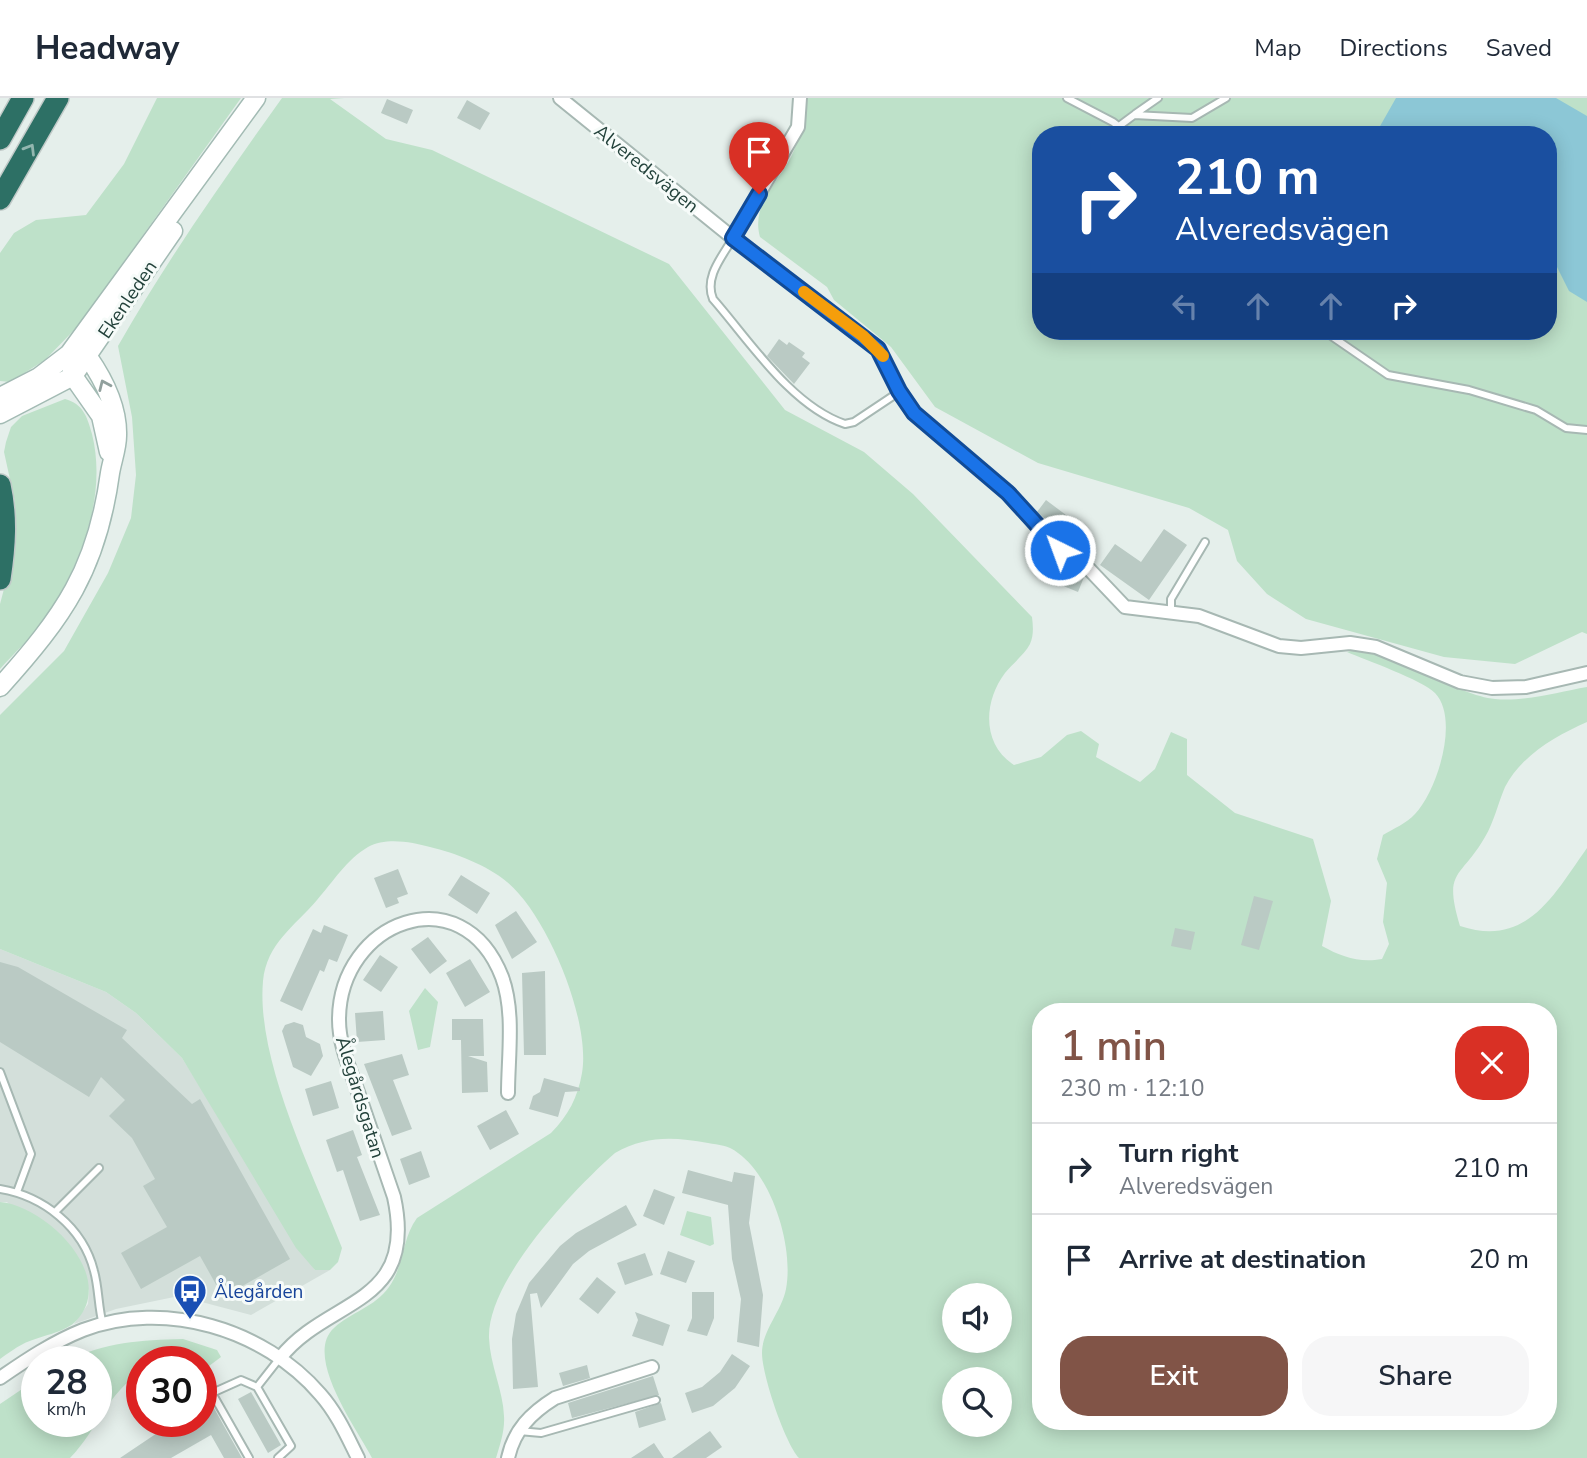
<!DOCTYPE html>
<meta charset="utf-8">
<style>
body{margin:0;font-family:"Nunito Sans",sans-serif;background:#f6f6f7;color:#1f2937;height:100vh;display:flex;flex-direction:column;font-size:26px;white-space:nowrap}
*{box-sizing:border-box;margin:0}
p{font-size:23px;color:#747a83}
.icon{flex:none;width:38px;height:38px;fill:none;stroke:currentColor;stroke-width:2;stroke-linecap:round;stroke-linejoin:round}
.map{position:relative;flex:1;overflow:hidden}
.drawer{position:absolute;left:1032px;top:905px;width:525px;height:427px;display:flex;flex-direction:column;background:#fff;border-radius:28px;box-shadow:0 4px 18px #0003}
.drawer>*{flex:none}
.guide{position:absolute;left:1032px;top:28px;width:525px;height:214px;border-radius:28px;box-shadow:0 4px 18px #0003;background:#1a4fa0;color:#fff;overflow:hidden}
.controls{position:absolute;left:942px;top:1185px;display:grid;gap:14px}
.controls a{display:grid;place-items:center;width:70px;height:70px;border-radius:50%;background:#fff;box-shadow:0 4px 18px #0003;font-size:35px}
.speed{position:absolute;left:21px;top:1248px;display:flex;gap:14px;font-size:35px;font-weight:700;text-align:center}
.speed>*{display:grid;place-content:center;width:91px;height:91px;border-radius:50%;background:#fff;box-shadow:0 4px 18px #0003;line-height:1}
.speed small{font-size:18px;font-weight:400}
.speed .limit{border:10px solid #d22;background:#fff;color:#111}
.pin{position:absolute;display:grid;place-items:center;width:60px;height:60px;color:#fff;margin:-72px -30px;border-radius:50% 50% 50% 0;rotate:-45deg;box-shadow:0 0 7px #0007}
.pin .icon{rotate:45deg}
.me{position:absolute;width:77px;margin:-38px;rotate:318deg;stroke-linejoin:round;filter:drop-shadow(0 0 5px #0008)}
.turn{display:flex;align-items:center;gap:24px;height:147px;padding:0 28px;font-size:32px}
.turn .icon{width:91px;height:91px;stroke-width:2.5}
.turn b{display:block;font-size:49px;line-height:60px}
.lanes{display:flex;align-items:center;height:66px;padding:0 28px;background:#0003;justify-content:center;gap:35px;direction:ltr}
.lanes .off{opacity:.35}
.round{display:grid;place-items:center;flex:none;width:74px;height:74px;border-radius:28px;background:#f6f6f7}
.overview{display:flex;align-items:center;justify-content:space-between;height:119px;padding:0 28px}
h1{font-size:42px;font-weight:600;line-height:52px;color:#815447}
.button{display:flex;gap:14px;margin-top:auto;padding:14px 28px}
.button a{flex:1;height:80px;border-radius:28px;background:#815447;color:#fff;font-size:28px;font-weight:600;line-height:80px;text-align:center}
.button a+a{background:#f6f6f7;color:#1f2937}
ul{padding:0;list-style:none}
li{display:flex;align-items:center;gap:21px;height:91px;padding:0 28px;border-top:2px solid #e0e1e3}
li div{flex:1}
li b{display:block;font-size:26px}
li em{font-style:normal}
header{display:flex;align-items:center;gap:42px;box-sizing:border-box;height:98px;padding:0 35px;background:#fff;border-bottom:2px solid #e0e1e3}
header strong{font-size:33px}
nav{display:flex;gap:38px;margin-inline-start:auto;font-size:24px}
.map>svg:first-child{display:block}
</style>
<header>
<strong>Headway</strong>
<nav><a>Map</a><a>Directions</a><a>Saved</a></nav>
</header>
<div class="map">
<svg width="1587" height="1360" viewBox="0 0 1587 1360">
<rect width="100%" height="100%" fill="#e5efeb"/>
<path fill="#d3dfda" d="M 0,851 L 106,894 L 136,915 L 182,960 L 315,1172 L 330,1172 L 251,1217 L 179,1198 L 116,1211 L 74,1226 L 88,1206 L 89,1192 L 7,1104 L 0,1104 Z"/>
<path fill="#bee1c9" fill-rule="evenodd" d="M 157,0 L 241,0 L 78,228 L 45,262 L 10,284 L 0,283 L 0,155 L 14,135 L 36,122 L 86,117 L 124,66 Z
M 282,0 L 344,0 L 330,1 L 386,41 L 432,52 L 669,166 L 785,312 L 864,354 L 913,396 L 1032,519 C 1033,528 1034,537 1030,546 C 1024,557 1013,565 1005,575 C 983,604 982,647 1014,667 L 1041,659 L 1067,637 L 1081,633 L 1099,646 L 1096,659 L 1140,684 L 1155,671 L 1171,634 L 1187,641 L 1187,677 L 1235,715 L 1313,741 L 1331,803 L 1322,848 C 1342,859 1359,865 1382,861 L 1389,846 L 1383,824 L 1387,785 L 1377,761 L 1383,737 C 1393,731 1407,725 1415,716 C 1437,693 1460,621 1435,595 C 1422,582 1366,562 1347,554 C 1376,544 1457,598 1495,601 C 1524,604 1558,594 1587,589 L 1587,624 C 1555,638 1521,658 1505,689 C 1498,705 1494,724 1485,739 C 1460,782 1443,771 1460,828 C 1527,850 1553,798 1587,750 L 1587,1360 L 799,1360 C 785,1345 762,1277 762,1255 C 762,1232 782,1213 786,1191 C 794,1149 772,1079 738,1055 C 728,1047 719,1047 708,1045 C 674,1039 647,1037 615,1055 C 574,1091 487,1182 489,1240 C 490,1267 503,1292 504,1318 C 505,1332 500,1347 496,1360 L 372,1360 C 357,1331 303,1258 334,1230 C 351,1214 375,1209 389,1189 C 404,1168 402,1140 417,1120 L 551,1035 C 568,1018 578,999 582,975 C 591,923 547,817 507,784 C 487,767 455,755 430,749 C 412,744 386,739 368,749 C 347,761 333,784 317,802 C 294,829 267,845 263,883 C 256,963 313,1075 342,1150 L 338,1164 L 330,1172 L 315,1172 L 296,1150 L 182,960 L 136,915 L 106,894 L 0,851 L 0,617 L 64,553 L 108,475 L 131,420 L 136,377 L 132,319 L 118,248 C 167,162 224,81 282,0 ZM 1041,914 L 1549,914 L 1549,1323 L 1041,1323 ZM 954,1197 L 999,1197 L 999,1242 L 954,1242 ZM 954,1281 L 999,1281 L 999,1326 L 954,1326 Z
M 804,0 L 1587,0 L 1587,536 L 1582,534 L 1515,566 L 1444,559 L 1306,521 L 1267,496 L 1237,463 L 1228,432 L 1189,410 L 1038,365 L 935,309 L 891,249 L 834,202 L 827,189 L 760,139 C 751,107 777,86 791,59 C 800,40 805,21 804,0 ZM 1041,37 L 1549,37 L 1549,233 L 1041,233 Z
M 65,301 C 83,306 87,318 92,336 C 108,400 79,471 43,523 C 31,540 14,555 0,571 L 0,506 L 16,446 L 15,404 L 4,354 L 6,344 L 11,329 L 22,318 Z
M 425,890 L 438,904 L 430,949 L 418,952 L 409,913 Z
M 0,1104 C 46,1108 117,1177 77,1222 C 66,1235 38,1238 23,1246 C 15,1250 7,1256 0,1261 Z
M 687,1113 L 711,1119 L 714,1146 L 710,1148 L 680,1137 Z
M 183,1241 L 217,1252 L 221,1259 L 201,1274 L 201,1264 L 142,1264 L 142,1274 C 109,1292 96,1334 70,1360 L 0,1360 L 0,1306 L 37,1281 L 37,1323 L 96,1323 L 96,1264 L 67,1263 C 105,1244 141,1242 183,1241 Z"/>
<path fill="#8cc7d6" d="M 1396,0 L 1556,0 L 1587,18 L 1587,204 L 1569,193 L 1549,153 L 1549,37 L 1375,37 Z"/>
<path fill="#bacac4" d="M 387,1 L 413,12 L 407,26 L 381,15 Z
M 467,2 L 490,15 L 480,32 L 457,20 Z
M 779,241 L 787,247 L 789,244 L 805,255 L 802,259 L 810,265 L 794,286 L 767,258 Z
M 1046,402 L 1070,420 L 1060,434 L 1037,414 Z
M 1164,431 L 1187,447 L 1149,502 L 1100,467 L 1115,446 L 1141,464 Z
M 1062,465 L 1084,479 L 1078,494 L 1056,485 Z
M 398,771 L 408,796 L 397,800 L 399,805 L 386,810 L 374,780 Z
M 461,777 L 490,795 L 477,816 L 448,797 Z
M 1254,798 L 1273,803 L 1259,852 L 1241,847 Z
M 516,813 L 537,844 L 512,861 L 495,827 Z
M 324,827 L 348,837 L 337,864 L 329,861 L 324,874 L 320,872 L 302,913 L 280,903 L 313,831 L 321,835 Z
M 1175,830 L 1195,834 L 1191,852 L 1171,848 Z
M 428,839 L 447,863 L 430,876 L 411,851 Z
M 380,857 L 398,869 L 381,894 L 363,882 Z
M 470,861 L 490,894 L 465,909 L 446,875 Z
M 0,864 L 18,869 L 127,932 L 122,940 L 192,1006 L 200,1001 L 290,1161 L 223,1199 L 200,1158 L 141,1191 L 121,1155 L 167,1129 L 143,1088 L 155,1081 L 132,1040 L 109,1018 L 125,1002 L 101,979 L 89,999 L 0,944 Z
M 545,873 L 546,957 L 524,957 L 522,875 Z
M 383,913 L 385,942 L 357,944 L 355,915 Z
M 452,921 L 483,921 L 484,958 L 468,958 L 487,964 L 488,994 L 462,995 L 461,942 L 452,942 Z
M 294,924 L 303,927 L 306,939 L 320,946 L 323,958 L 311,978 L 293,969 L 282,933 L 285,927 Z
M 402,956 L 409,977 L 393,982 L 412,1031 L 392,1038 L 364,966 Z
M 544,980 L 580,990 L 580,993 L 565,994 L 558,1019 L 529,1011 L 533,998 L 540,994 Z
M 331,983 L 339,1010 L 313,1018 L 305,991 Z
M 506,1012 L 519,1036 L 490,1052 L 477,1028 Z
M 353,1032 L 362,1057 L 357,1059 L 380,1117 L 360,1123 L 343,1072 L 337,1074 L 326,1042 Z
M 421,1053 L 430,1079 L 409,1087 L 400,1061 Z
M 688,1072 L 732,1084 L 734,1074 L 755,1078 L 749,1125 L 763,1197 L 759,1249 L 737,1244 L 741,1201 L 732,1161 L 728,1107 L 682,1095 Z
M 654,1091 L 675,1099 L 664,1127 L 643,1118 Z
M 626,1107 L 637,1127 L 589,1153 L 573,1166 L 541,1210 L 537,1195 L 530,1196 L 538,1289 L 513,1291 L 512,1241 L 516,1216 L 529,1185 L 560,1148 L 576,1135 Z
M 668,1153 L 695,1163 L 686,1185 L 660,1176 Z
M 645,1155 L 653,1177 L 625,1187 L 617,1165 Z
M 597,1179 L 616,1194 L 598,1216 L 579,1201 Z
M 692,1194 L 714,1194 L 714,1220 L 707,1238 L 687,1233 L 692,1220 Z
M 635,1214 L 670,1227 L 663,1248 L 632,1238 L 638,1222 Z
M 732,1256 L 750,1268 L 735,1290 L 713,1308 L 692,1315 L 685,1295 L 702,1289 L 720,1274 Z
M 587,1267 L 590,1280 L 563,1288 L 559,1275 Z
M 653,1278 L 659,1297 L 572,1320 L 568,1305 Z
M 201,1287 L 242,1360 L 224,1360 L 211,1337 L 171,1360 L 120,1360 L 175,1323 L 201,1323 Z
M 251,1294 L 281,1347 L 268,1355 L 238,1301 Z
M 661,1305 L 666,1322 L 639,1330 L 635,1314 Z
M 710,1333 L 722,1349 L 706,1360 L 672,1360 Z
M 654,1345 L 664,1360 L 631,1360 Z"/>
<g fill="none" stroke-linecap="round" stroke-linejoin="round">
<defs>
<path id="lane" d="M 1067,0 L 1113,24 L 1130,37
M 1135,16 L 1158,0
M 1107,37 L 1134,17 L 1192,20 L 1226,0
M 733,140 C 722,159 704,179 713,201 C 749,242 791,308 845,326 L 854,324 L 899,294
M 1324,233 L 1388,277 L 1469,292 L 1536,312 L 1566,330 L 1587,332
M 1171,514 L 1171,501 L 1205,444
M 0,974 L 31,1056 L 17,1094
M 0,1091 C 43,1098 83,1129 94,1173 C 99,1191 98,1209 103,1227
M 55,1114 L 99,1070
M 257,1289 L 291,1348 L 278,1360
M 519,1333 L 541,1335 L 656,1302
M 249,1360 L 212,1295 L 241,1282 L 257,1289 L 279,1261"/>
<path id="street" d="M 560,0 L 733,140 L 878,251 L 899,294 L 914,315 L 1008,395 L 1060,452 L 1088,470 L 1125,509 L 1199,518 L 1279,548 L 1301,550 L 1350,545 L 1376,549 L 1460,584 L 1492,590 L 1526,589 L 1587,575
M 733,140 L 798,29 L 800,0
M 280,1260 C 328,1199 418,1209 394,1099 C 382,1064 370,1029 358,994 C 350,971 339,947 339,922 C 339,823 462,776 502,879 C 515,914 508,959 508,995
M 0,1280 C 26,1262 53,1244 83,1232 C 165,1201 264,1231 320,1296 C 337,1315 347,1338 358,1360
M 508,1360 C 514,1332 531,1315 555,1300 L 652,1269"/>
<path id="secondary" d="M 71,266 L 73,278 L 101,318 L 109,354
M 0,299 L 39,279 L 69,256 L 256,0
M 0,316 L 73,278 L 173,133
M 0,589 C 64,518 97,471 110,375 C 112,363 117,350 117,338 C 118,309 104,282 88,259 L 69,256"/>
<path id="highway" d="M 0,41 L 23,0
M 0,101 L 58,0
M 0,387 C 7,419 5,448 0,481"/>
</defs>
<use href="#lane" stroke="#a7b8b3" stroke-width="10"/>
<use href="#street" stroke="#a7b8b3" stroke-width="16"/>
<use href="#secondary" stroke="#a3bbb4" stroke-width="21"/>
<use href="#highway" stroke="#c1cac8" stroke-width="24"/>
<use href="#lane" stroke="#fff" stroke-width="6"/>
<use href="#street" stroke="#fff" stroke-width="12"/>
<use href="#secondary" stroke="#fff" stroke-width="18"/>
<use href="#highway" stroke="#2d7065" stroke-width="21"/>
</g>
<defs><path id="oneway-chevron" d="M-2-3.5L2.5 0L-2 3.5" fill="none" stroke-width="1.6" stroke-linecap="round" stroke-linejoin="round" transform="scale(1.75)"/></defs>
<use stroke="#92b6af" href="#oneway-chevron" transform="translate(30 51) rotate(-59)"/>
<use stroke="#91a09d" href="#oneway-chevron" transform="translate(104 287) rotate(-114)"/>
<g fill="none" stroke-linecap="round" stroke-linejoin="round">
<defs>
<path id="route" d="M 759,96 L 733,140 L 878,251 L 899,293 L 914,315 L 1008,395 L 1060,452"/>
</defs>
<use href="#route" stroke="#114b97" stroke-width="18"/>
<use href="#route" stroke="#1a73e8" stroke-width="12"/>
<path stroke="#f59e0b" stroke-width="12" d="M 804,194 L 863,238 L 883,258"/>
</g>
<defs>
<symbol id="bus-pin" viewBox="-11 -11 22 30"><path d="M0 17L-7.5 6A9.5 9.5 0 1 1 7.5 6Z" fill="#1a4fb4" stroke="#f6fbf9"/><path d="M-5-6H5V4H4V6H2V4H-2V6H-4V4H-5ZM-3.5-4V0h7V-4ZM-3.5 1.2v1.5H-2V1.2ZM2 1.2v1.5H3.5V1.2Z" fill="#fff"/></symbol>
</defs>
<g fill-rule="evenodd">
<use href="#bus-pin" x="171" y="1174" width="38" height="52"/>
</g>
<g text-anchor="middle" stroke-width="6" stroke-linejoin="round" paint-order="stroke">
<g font-size="19" fill="#23423b" stroke="#f6fbf9">
<text transform="translate(647 70) rotate(39)" y="7">Alveredsvägen</text>
<text transform="translate(127 201) rotate(-56)" y="7">Ekenleden</text>
<text transform="translate(361 999) rotate(73)" y="7">Ålegårdsgatan</text>
</g>
<g font-size="19" fill="#164399" stroke="#f6fbf9" text-anchor="start">
<text x="214" y="1200">Ålegården</text>
</g>
</g>
</svg>
<div class="controls">
<a><svg class="icon" aria-label="sound" viewBox="0 0 24 24"><path d="M4 9h4l5-4v14l-5-4H4zM17 9q2 3 0 6"/></svg></a>
<a><svg class="icon" aria-label="search" viewBox="0 0 24 24"><circle cx="10" cy="10" r="6"/><path d="M15 15l6 6"/></svg></a>
</div>
<div class="speed"><div>28<small>km/h</small></div><div class="limit">30</div></div>
<div class="pin" style="left:759px;top:96px;background:#d93025"><svg class="icon" aria-label="arrive" viewBox="0 0 24 24"><path d="M6 21V4h12l-3 4 3 4H6"/></svg></div>
<svg class="me" style="left:1060px;top:452px" viewBox="-20 -20 40 40"><circle r="17" fill="#1a73e8" stroke="#fff" stroke-width="3"/><path d="M0-11L8 9 0 5-8 9z" fill="#fff"/></svg>
<div class="guide">
<div class="turn"><svg class="icon" aria-label="right" viewBox="0 0 24 24"><path d="M7 20v-9h11M14 6l5 5-5 5"/></svg><div><b>210 m</b>Alveredsvägen</div></div>
<div class="lanes"><svg class="icon off" aria-label="left" viewBox="0 0 24 24"><path d="M17 20v-9H6M10 6l-5 5 5 5"/></svg><svg class="icon off" aria-label="ahead" viewBox="0 0 24 24"><path d="M12 20V5M6 11l6-6 6 6"/></svg><svg class="icon off" aria-label="ahead" viewBox="0 0 24 24"><path d="M12 20V5M6 11l6-6 6 6"/></svg><svg class="icon" aria-label="right" viewBox="0 0 24 24"><path d="M7 20v-9h11M14 6l5 5-5 5"/></svg></div>
</div>
<section class="drawer">
<div class="overview"><div><h1>1 min</h1><p>230 m · 12:10</p></div><a class="round" style="background:#d93025;color:#fff"><svg class="icon" aria-label="close" viewBox="0 0 24 24"><path d="M6 6l12 12M18 6L6 18"/></svg></a></div>
<ul>
<li><svg class="icon" aria-label="right" viewBox="0 0 24 24"><path d="M7 20v-9h11M14 6l5 5-5 5"/></svg><div><b>Turn right</b><p>Alveredsvägen</p></div><em>210 m</em></li>
<li><svg class="icon" aria-label="arrive" viewBox="0 0 24 24"><path d="M6 21V4h12l-3 4 3 4H6"/></svg><div><b>Arrive at destination</b></div><em>20 m</em></li>
</ul>
<div class="button"><a>Exit</a><a>Share</a></div>
</section>
</div>
